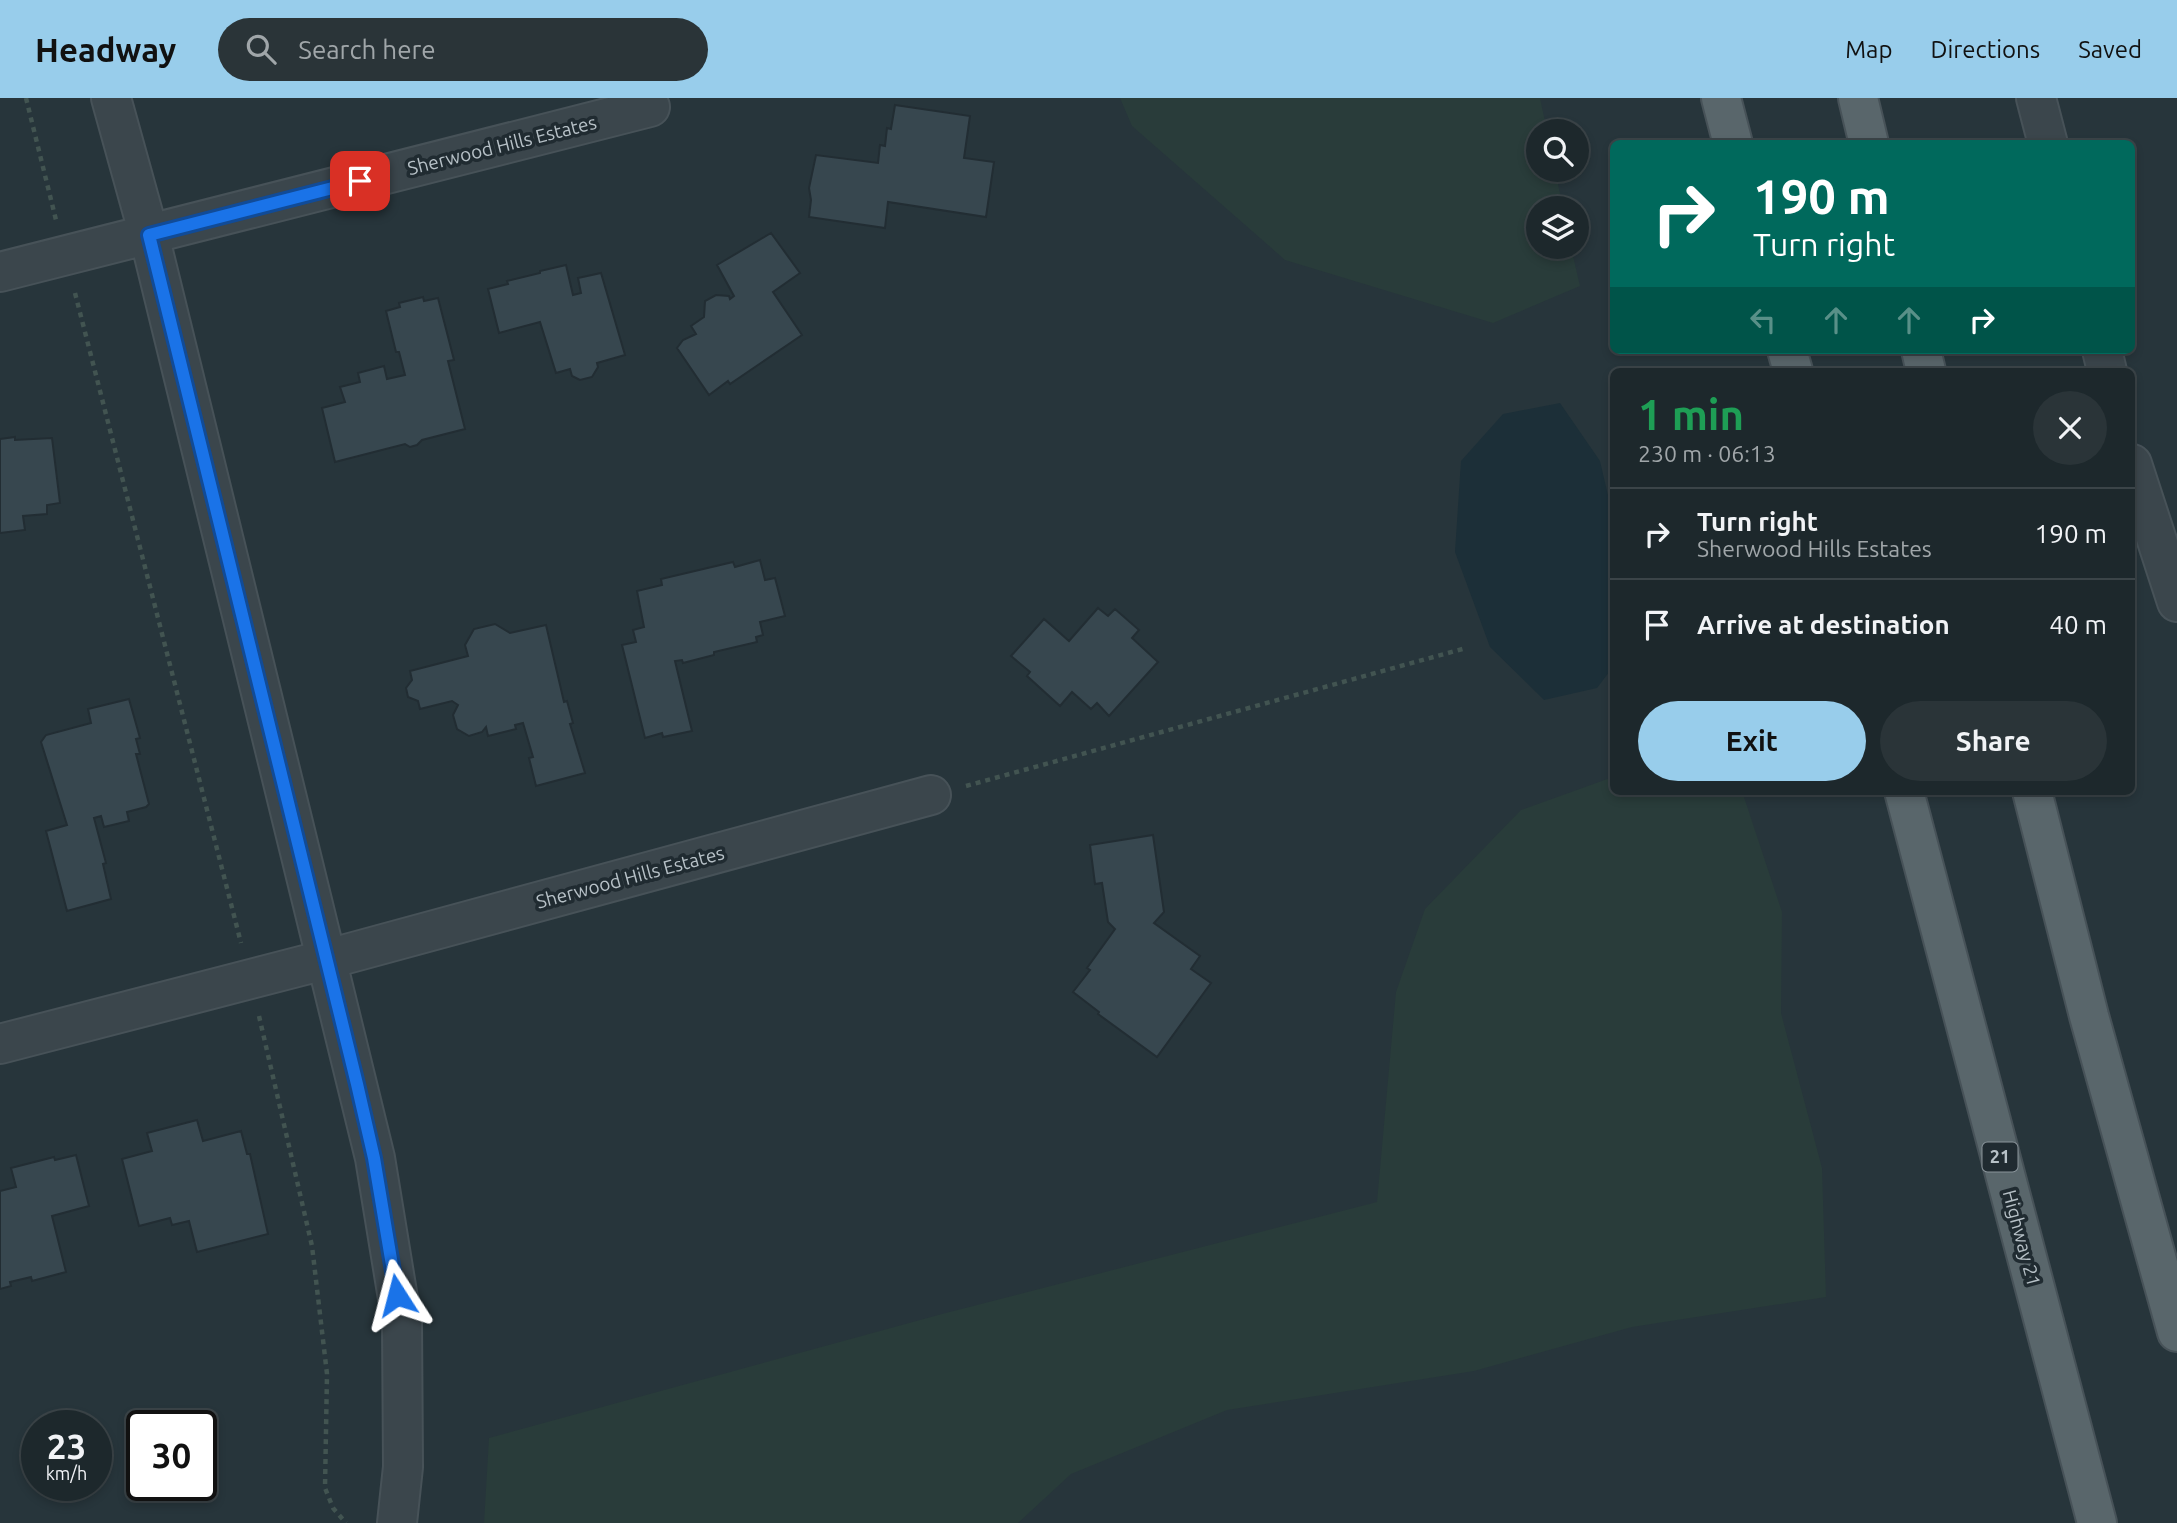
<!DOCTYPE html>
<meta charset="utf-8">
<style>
body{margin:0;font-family:Ubuntu,sans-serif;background:#2a3438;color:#f1f3f6;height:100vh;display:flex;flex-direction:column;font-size:26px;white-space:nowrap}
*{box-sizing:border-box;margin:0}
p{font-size:23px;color:#a0a6a9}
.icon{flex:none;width:38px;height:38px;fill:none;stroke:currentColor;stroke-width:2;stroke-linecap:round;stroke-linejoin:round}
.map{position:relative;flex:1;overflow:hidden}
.details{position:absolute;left:1610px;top:270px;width:525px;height:427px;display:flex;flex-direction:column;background:#1d282c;border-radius:10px;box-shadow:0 4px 10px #0003,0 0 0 2px #3b4448}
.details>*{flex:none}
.top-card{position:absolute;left:1610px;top:42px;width:525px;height:214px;border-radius:10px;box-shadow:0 4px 10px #0003,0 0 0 2px #3b4448;background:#00695c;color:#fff;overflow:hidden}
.tools{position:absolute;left:1526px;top:21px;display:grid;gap:14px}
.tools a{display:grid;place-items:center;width:63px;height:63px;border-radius:50%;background:#1d282c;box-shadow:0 4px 10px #0003,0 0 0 2px #3b4448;font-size:35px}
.speed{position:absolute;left:21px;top:1312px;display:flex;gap:14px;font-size:35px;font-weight:700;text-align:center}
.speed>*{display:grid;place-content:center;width:91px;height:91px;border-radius:50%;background:#1d282c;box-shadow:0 4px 10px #0003,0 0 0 2px #3b4448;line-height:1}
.speed small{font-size:18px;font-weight:400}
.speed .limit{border:4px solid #111;border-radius:10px;background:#fff;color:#111}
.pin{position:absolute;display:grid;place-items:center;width:60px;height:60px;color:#fff;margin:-30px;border-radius:14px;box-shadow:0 4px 10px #0006}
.me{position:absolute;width:77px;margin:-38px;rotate:351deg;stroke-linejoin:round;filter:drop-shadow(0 0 5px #0008)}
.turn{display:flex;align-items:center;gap:24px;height:147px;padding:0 28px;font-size:32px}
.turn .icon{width:91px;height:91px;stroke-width:2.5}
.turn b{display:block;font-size:49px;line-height:60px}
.lanes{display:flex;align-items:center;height:66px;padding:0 28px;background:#0003;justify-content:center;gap:35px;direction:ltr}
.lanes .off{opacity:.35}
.round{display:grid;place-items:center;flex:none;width:74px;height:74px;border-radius:37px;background:#2a3438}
.overview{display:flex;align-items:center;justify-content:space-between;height:119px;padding:0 28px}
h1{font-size:42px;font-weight:700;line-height:52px;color:#1e9e55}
.button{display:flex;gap:14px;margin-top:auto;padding:14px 28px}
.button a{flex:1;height:80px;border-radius:42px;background:#98cdeb;color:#111;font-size:28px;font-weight:700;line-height:80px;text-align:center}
.button a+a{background:#2a3438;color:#f1f3f6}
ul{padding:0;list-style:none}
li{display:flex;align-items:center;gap:21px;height:91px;padding:0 28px;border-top:2px solid #3b4448}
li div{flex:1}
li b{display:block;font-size:26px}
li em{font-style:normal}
header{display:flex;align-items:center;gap:42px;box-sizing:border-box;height:98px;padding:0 35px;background:#98cdeb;color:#111}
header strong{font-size:33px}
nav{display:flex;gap:38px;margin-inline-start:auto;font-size:24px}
.search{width:490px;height:63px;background:#2a3438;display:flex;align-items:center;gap:18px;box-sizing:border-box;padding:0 24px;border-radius:38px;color:#a0a6a9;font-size:26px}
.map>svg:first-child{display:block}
</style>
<header>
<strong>Headway</strong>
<div class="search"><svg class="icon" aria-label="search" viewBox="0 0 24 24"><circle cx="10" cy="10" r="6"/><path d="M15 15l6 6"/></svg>Search here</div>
<nav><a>Map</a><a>Directions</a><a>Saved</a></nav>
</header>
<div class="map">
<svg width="2177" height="1425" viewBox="0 0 2177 1425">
<rect width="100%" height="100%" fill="#27353b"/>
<path fill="#293c3a" d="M 1120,0 L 1540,0 L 1547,33 L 1538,33 L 1538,72 L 1555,72 L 1563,110 L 1538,110 L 1538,149 L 1571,149 L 1580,188 L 1493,225 L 1285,162 L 1132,28 Z
M 1613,679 L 1614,693 L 1742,693 L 1782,814 L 1781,915 L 1822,1070 L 1826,1199 L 1632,1229 L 1474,1273 L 1227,1312 L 1071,1376 L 1018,1425 L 484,1425 L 489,1340 L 942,1216 L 1377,1104 L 1396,894 L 1425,811 L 1521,712 Z"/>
<path fill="#1c2f38" d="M 1560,305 L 1600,363 L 1613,419 L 1613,569 L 1597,590 L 1544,602 L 1490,549 L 1455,454 L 1461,363 L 1503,316 Z"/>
<path fill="#37474f" stroke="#222d33" stroke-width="2" d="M 895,7 L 970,18 L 964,60 L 994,64 L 986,119 L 888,104 L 885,130 L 809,119 L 811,102 L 809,90 L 816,57 L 878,65 L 880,47 L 885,48 L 887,30 L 891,31 Z
M 771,135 L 800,175 L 773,194 L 802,237 L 730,286 L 728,283 L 709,297 L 677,250 L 683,242 L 696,236 L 691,228 L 704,219 L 705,203 L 716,197 L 729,198 L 730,201 L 734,198 L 717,167 Z
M 566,167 L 573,197 L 581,195 L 578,180 L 601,175 L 625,257 L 597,265 L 598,269 L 592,279 L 580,282 L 572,278 L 570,271 L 556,275 L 540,224 L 499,235 L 488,191 L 508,186 L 507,183 L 540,175 L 540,173 Z
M 423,199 L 424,203 L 438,200 L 454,262 L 448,263 L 465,331 L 422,342 L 417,347 L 410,349 L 405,346 L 335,364 L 322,310 L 345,304 L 340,289 L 360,284 L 358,275 L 384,268 L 387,281 L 405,277 L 399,254 L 396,254 L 386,213 L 400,209 L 399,205 Z
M 15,339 L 15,342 L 52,340 L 60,405 L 47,407 L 47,416 L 23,418 L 25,432 L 0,435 L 0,341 Z
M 760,462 L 765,482 L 775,480 L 785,518 L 760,524 L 763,537 L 756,539 L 757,544 L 714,554 L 714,557 L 683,565 L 682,562 L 675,563 L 692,633 L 663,639 L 662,635 L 645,640 L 622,547 L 636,544 L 633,532 L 644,529 L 637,493 L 662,487 L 661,481 L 733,464 L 735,469 Z
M 1098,510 L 1108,518 L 1115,511 L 1139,532 L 1132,540 L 1158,564 L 1109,618 L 1097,605 L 1091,611 L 1072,594 L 1060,608 L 1027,578 L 1030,574 L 1011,558 L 1044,521 L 1069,543 Z
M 495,526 L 510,535 L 546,527 L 564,604 L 567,603 L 573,625 L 570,626 L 585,675 L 536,688 L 529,660 L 533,659 L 523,625 L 515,627 L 516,631 L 488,638 L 486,629 L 482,634 L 469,638 L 457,631 L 453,617 L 458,607 L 452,603 L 420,611 L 418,603 L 408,599 L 406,590 L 412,582 L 410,573 L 468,558 L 465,547 L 474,531 Z
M 129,601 L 140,640 L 136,641 L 140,656 L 136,656 L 149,706 L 146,709 L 127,714 L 129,723 L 104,729 L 101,718 L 94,720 L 106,765 L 103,766 L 111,801 L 67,813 L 46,733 L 67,727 L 41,644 L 46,637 L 91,625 L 88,611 Z
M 1153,737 L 1164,814 L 1154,825 L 1200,858 L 1191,871 L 1211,885 L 1157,959 L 1098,916 L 1099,914 L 1073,894 L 1090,872 L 1087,870 L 1115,831 L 1108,824 L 1102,785 L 1095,786 L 1090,747 Z
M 197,1022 L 203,1043 L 241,1033 L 247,1056 L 250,1056 L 268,1136 L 197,1154 L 189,1123 L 172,1127 L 170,1120 L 139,1128 L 122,1061 L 152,1053 L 147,1035 Z
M 76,1057 L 89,1108 L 52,1118 L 66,1174 L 32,1183 L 31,1179 L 10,1184 L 11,1188 L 0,1191 L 0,1093 L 16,1089 L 11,1070 L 54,1059 L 55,1062 Z"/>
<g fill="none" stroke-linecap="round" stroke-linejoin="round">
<defs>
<path id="street" d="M 111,0 L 149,137 L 375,1060 L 402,1225 L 403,1369 L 397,1425
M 2036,0 L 2048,46
M 0,174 L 650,9
M 2102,252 L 2107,273
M 2132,366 L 2177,504
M 0,946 L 328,861 L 931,697"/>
<path id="primary" d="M 1721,0 L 1733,46
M 1858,0 L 1869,46
M 1787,252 L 1793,273
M 1921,252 L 1926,273
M 1904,693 L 2097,1425
M 2032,693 L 2089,918 L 2177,1234"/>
</defs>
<use href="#street" stroke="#475258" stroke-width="42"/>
<use href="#primary" stroke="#475258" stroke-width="42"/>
<path stroke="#425451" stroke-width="4.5" stroke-dasharray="5 5" stroke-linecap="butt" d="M 26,0 L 56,122
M 75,195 L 241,845
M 966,688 L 1466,550
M 259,918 L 312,1148 L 327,1276 L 325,1390 L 333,1410 L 346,1425"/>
<use href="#street" stroke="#3b464c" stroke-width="38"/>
<use href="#primary" stroke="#59666b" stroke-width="38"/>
</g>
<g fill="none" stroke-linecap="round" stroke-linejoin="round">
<defs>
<path id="route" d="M 360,83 L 149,137 L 357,986 L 374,1060 L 397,1197"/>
</defs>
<use href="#route" stroke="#114b97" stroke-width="18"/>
<use href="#route" stroke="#1a73e8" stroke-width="12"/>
</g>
<g text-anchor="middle" stroke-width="7" stroke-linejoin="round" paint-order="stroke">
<rect fill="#202b31" stroke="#8a949a" stroke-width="2" x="1982.5" y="1044.5" width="35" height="29" rx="5"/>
<g font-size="18" font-weight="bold" fill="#b7c1c7">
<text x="2000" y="1065">21</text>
</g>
<g font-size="19" fill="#b7c1c7" stroke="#202b31">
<text transform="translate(502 47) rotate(-14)" y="7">Sherwood Hills Estates</text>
<text transform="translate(630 779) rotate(-15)" y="7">Sherwood Hills Estates</text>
<text transform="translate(2022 1140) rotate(75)" y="7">Highway 21</text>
</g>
</g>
</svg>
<div class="tools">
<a><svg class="icon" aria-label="search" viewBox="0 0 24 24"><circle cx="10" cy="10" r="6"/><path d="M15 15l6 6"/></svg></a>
<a><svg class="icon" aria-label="layers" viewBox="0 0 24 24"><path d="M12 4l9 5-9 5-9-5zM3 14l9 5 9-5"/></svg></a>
</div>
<div class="speed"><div>23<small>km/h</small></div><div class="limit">30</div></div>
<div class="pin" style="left:360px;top:83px;background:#d93025"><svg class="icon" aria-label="arrive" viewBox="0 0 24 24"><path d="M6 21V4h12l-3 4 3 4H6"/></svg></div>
<svg class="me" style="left:397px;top:1197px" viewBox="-20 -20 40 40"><path d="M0-17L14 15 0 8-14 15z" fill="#1a73e8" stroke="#fff" stroke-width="4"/></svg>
<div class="top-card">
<div class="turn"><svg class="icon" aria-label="right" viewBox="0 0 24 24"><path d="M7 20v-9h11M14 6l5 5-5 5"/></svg><div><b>190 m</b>Turn right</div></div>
<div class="lanes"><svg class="icon off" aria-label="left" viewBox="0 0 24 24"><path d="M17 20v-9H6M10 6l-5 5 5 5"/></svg><svg class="icon off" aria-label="ahead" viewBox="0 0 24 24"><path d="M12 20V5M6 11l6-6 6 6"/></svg><svg class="icon off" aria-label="ahead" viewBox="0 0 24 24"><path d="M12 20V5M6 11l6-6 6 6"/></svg><svg class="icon" aria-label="right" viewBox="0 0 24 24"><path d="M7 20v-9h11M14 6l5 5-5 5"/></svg></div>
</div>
<section class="details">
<div class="overview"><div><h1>1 min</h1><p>230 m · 06:13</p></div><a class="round"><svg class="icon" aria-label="close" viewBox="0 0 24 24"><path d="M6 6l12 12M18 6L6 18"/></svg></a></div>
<ul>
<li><svg class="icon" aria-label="right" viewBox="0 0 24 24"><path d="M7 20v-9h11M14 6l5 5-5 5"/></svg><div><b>Turn right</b><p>Sherwood Hills Estates</p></div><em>190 m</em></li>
<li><svg class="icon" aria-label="arrive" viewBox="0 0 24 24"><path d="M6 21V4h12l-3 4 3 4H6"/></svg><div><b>Arrive at destination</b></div><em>40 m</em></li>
</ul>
<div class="button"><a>Exit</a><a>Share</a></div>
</section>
</div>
